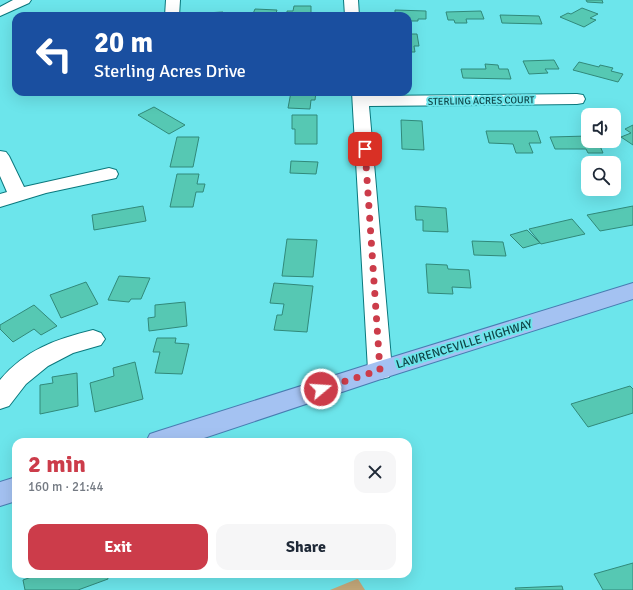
<!DOCTYPE html>
<meta charset="utf-8">
<style>
body{margin:0;font-family:Signika,sans-serif;background:#f6f6f7;color:#1f2937;height:100vh;display:flex;flex-direction:column;font-size:15px;white-space:nowrap}
*{box-sizing:border-box;margin:0}
p{font-size:13px;color:#747a83}
.icon{flex:none;width:22px;height:22px;fill:none;stroke:currentColor;stroke-width:2;stroke-linecap:round;stroke-linejoin:round}
.map{position:relative;flex:1;overflow:hidden}
.sheet{position:absolute;left:12px;top:438px;width:400px;height:140px;display:flex;flex-direction:column;background:#fff;border-radius:12px;box-shadow:0 4px 16px #0002}
.sheet>*{flex:none}
.hud{position:absolute;left:12px;top:12px;width:400px;height:84px;border-radius:12px;box-shadow:0 4px 16px #0002;background:#1a4fa0;color:#fff;overflow:hidden}
.controls{position:absolute;left:581px;top:108px;display:grid;gap:8px}
.controls a{display:grid;place-items:center;width:40px;height:40px;border-radius:8px;background:#fff;box-shadow:0 4px 16px #0002;font-size:20px}
.pin{position:absolute;display:grid;place-items:center;width:34px;height:34px;color:#fff;margin:-17px;border-radius:8px;box-shadow:0 2px 6px #0006}
.me{position:absolute;width:44px;margin:-22px;rotate:72deg;stroke-linejoin:round;filter:drop-shadow(0 0 3px #0008)}
.turn{display:flex;align-items:center;gap:14px;height:84px;padding:0 16px;font-size:18px}
.turn .icon{width:52px;height:52px;stroke-width:2.5}
.turn b{display:block;font-size:28px;line-height:34px}
.round{display:grid;place-items:center;flex:none;width:42px;height:42px;border-radius:12px;background:#f6f6f7}
.summary{display:flex;align-items:center;justify-content:space-between;height:68px;padding:0 16px}
h1{font-size:24px;font-weight:700;line-height:30px;color:#cc3c4a}
.primary-button{display:flex;gap:8px;margin-top:auto;padding:8px 16px}
.primary-button a{flex:1;height:46px;border-radius:12px;background:#cc3c4a;color:#fff;font-size:16px;font-weight:700;line-height:46px;text-align:center}
.primary-button a+a{background:#f6f6f7;color:#1f2937}
.map>svg:first-child{display:block}
</style>
<div class="map">
<svg width="633" height="590" viewBox="0 0 633 590">
<rect width="100%" height="100%" fill="#6ce5eb"/>
<path fill="#c3a779" d="M 358,579 L 365,590 L 330,590 L 357,579 Z"/>
<path fill="#56c8b3" stroke="#31897a" d="M 586,0 L 602,0 L 603,3 L 587,2 Z
M 294,6 L 311,6 L 311,16 L 287,16 L 287,11 L 293,11 Z
M 582,8 L 598,14 L 590,18 L 596,20 L 584,27 L 560,17 L 568,13 L 571,14 Z
M 255,9 L 277,10 L 275,16 L 252,16 Z
M 395,10 L 426,11 L 426,19 L 418,19 L 418,21 L 408,21 L 408,16 L 395,16 Z
M 481,11 L 484,19 L 466,19 L 467,23 L 455,23 L 454,20 L 448,20 L 446,12 Z
M 223,12 L 223,16 L 205,16 L 205,13 Z
M 500,15 L 539,16 L 542,24 L 502,23 Z
M 408,34 L 417,34 L 419,46 L 414,46 L 415,52 L 408,52 Z
M 554,60 L 559,69 L 545,69 L 548,73 L 529,74 L 523,61 Z
M 579,62 L 599,67 L 600,65 L 613,68 L 611,71 L 623,74 L 618,82 L 573,70 Z
M 485,64 L 498,65 L 499,69 L 508,69 L 511,79 L 463,78 L 461,69 L 486,69 Z
M 291,92 L 316,92 L 315,100 L 311,100 L 310,109 L 288,108 Z
M 154,107 L 185,125 L 169,134 L 138,115 Z
M 292,115 L 317,115 L 317,144 L 295,144 L 295,129 L 292,129 Z
M 401,120 L 422,121 L 424,150 L 402,149 Z
M 633,125 L 633,145 L 621,137 L 631,133 L 625,129 Z
M 486,131 L 537,131 L 541,143 L 529,143 L 533,153 L 516,153 L 513,144 L 489,143 Z
M 588,136 L 588,141 L 598,141 L 603,153 L 588,153 L 586,149 L 555,149 L 550,137 Z
M 177,137 L 199,137 L 193,167 L 170,167 Z
M 291,161 L 318,162 L 316,174 L 290,173 Z
M 177,174 L 199,174 L 197,184 L 205,184 L 203,192 L 196,192 L 193,207 L 170,207 Z
M 143,206 L 146,221 L 94,230 L 92,215 Z
M 415,206 L 446,208 L 448,232 L 423,231 L 423,220 L 416,220 Z
M 633,206 L 633,225 L 600,231 L 587,215 Z
M 572,219 L 585,234 L 541,244 L 529,229 Z
M 527,230 L 540,243 L 523,248 L 510,235 Z
M 287,239 L 317,240 L 313,277 L 282,276 Z
M 472,241 L 503,242 L 506,256 L 474,255 Z
M 426,264 L 447,265 L 448,269 L 469,270 L 471,288 L 452,287 L 453,294 L 428,293 Z
M 119,276 L 150,278 L 141,299 L 131,299 L 129,302 L 108,300 Z
M 86,282 L 98,304 L 61,318 L 50,295 Z
M 274,283 L 313,286 L 307,332 L 274,330 L 277,315 L 282,315 L 284,304 L 270,303 Z
M 185,302 L 187,326 L 149,331 L 148,318 L 155,317 L 155,305 Z
M 34,305 L 57,326 L 41,335 L 34,329 L 13,342 L 0,329 L 0,325 Z
M 157,338 L 176,338 L 175,343 L 189,344 L 182,374 L 155,373 L 160,352 L 153,352 Z
M 135,362 L 143,399 L 95,412 L 90,383 L 114,376 L 113,368 Z
M 77,373 L 78,406 L 40,414 L 40,385 L 53,383 L 52,377 Z
M 630,386 L 633,389 L 633,413 L 588,427 L 571,404 Z
M 633,563 L 633,590 L 603,590 L 594,574 Z
M 40,574 L 107,574 L 108,579 L 78,590 L 25,590 L 23,580 Z
M 562,586 L 563,590 L 516,590 L 515,588 Z"/>
<g fill="none" stroke-linecap="round" stroke-linejoin="round">
<defs>
<path id="minor" d="M 13,0 L 31,0 L 29,3 L 0,16 L 0,7 Z
M 166,0 L 180,0 L 179,16 L 165,16 Z
M 344,0 L 358,0 L 359,16 L 345,16 Z
M 352,92 L 368,92 L 369,96 L 577,94 L 583,95 L 585,99 L 583,103 L 577,104 L 369,106 L 392,370 L 389,377 L 380,379 L 371,377 L 368,370 Z
M 0,151 L 6,152 L 9,156 L 24,187 L 109,168 L 116,170 L 118,174 L 116,178 L 46,193 L 0,207 L 0,194 L 7,192 L 0,176 Z
M 93,330 L 101,333 L 105,339 L 101,345 L 73,353 L 48,366 L 26,384 L 9,406 L 0,409 L 0,380 C 25,350 56,339 93,330 Z"/>
<path id="major" d="M 633,283 L 633,299 L 387,377 L 192,442 L 146,442 L 150,434 L 159,431 L 380,361 Z
M 16,477 L 16,501 L 0,506 L 0,482 Z"/>
</defs>
<use href="#minor" stroke="#0a787d" stroke-width="2"/>
<use href="#major" stroke="#487cb1" stroke-width="2"/>
<use href="#minor" fill="#fff" fill-rule="evenodd"/>
<use href="#major" fill="#a4c2f2" fill-rule="evenodd"/>
</g>
<g fill="none" stroke-linecap="round" stroke-linejoin="round">
<path stroke="#cc3c4a" stroke-width="7" stroke-dasharray="0 12.6" d="M 321,389 L 380,370 L 365,149"/>
</g>
<g text-anchor="middle" stroke-width="4" stroke-linejoin="round" paint-order="stroke">
<g font-size="10" fill="#0f4547" stroke="#6ce5eb">
<text transform="translate(481 100) rotate(-1)" y="4">STERLING ACRES COURT</text>
</g>
<g font-size="12" fill="#0f4547" stroke="#6ce5eb">
<text transform="translate(464 344) rotate(-17)" y="4">LAWRENCEVILLE HIGHWAY</text>
</g>
</g>
</svg>
<div class="controls">
<a><svg class="icon" aria-label="sound" viewBox="0 0 24 24"><path d="M4 9h4l5-4v14l-5-4H4zM17 9q2 3 0 6"/></svg></a>
<a><svg class="icon" aria-label="search" viewBox="0 0 24 24"><circle cx="10" cy="10" r="6"/><path d="M15 15l6 6"/></svg></a>
</div>
<div class="pin" style="left:365px;top:149px;background:#d93025"><svg class="icon" aria-label="arrive" viewBox="0 0 24 24"><path d="M6 21V4h12l-3 4 3 4H6"/></svg></div>
<svg class="me" style="left:321px;top:389px" viewBox="-20 -20 40 40"><circle r="17" fill="#cc3c4a" stroke="#fff" stroke-width="3"/><path d="M0-11L8 9 0 5-8 9z" fill="#fff"/></svg>
<div class="hud">
<div class="turn"><svg class="icon" aria-label="left" viewBox="0 0 24 24"><path d="M17 20v-9H6M10 6l-5 5 5 5"/></svg><div><b>20 m</b>Sterling Acres Drive</div></div>
</div>
<section class="sheet">
<div class="summary"><div><h1>2 min</h1><p>160 m · 21:44</p></div><a class="round"><svg class="icon" aria-label="close" viewBox="0 0 24 24"><path d="M6 6l12 12M18 6L6 18"/></svg></a></div>
<div class="primary-button"><a>Exit</a><a>Share</a></div>
</section>
</div>
